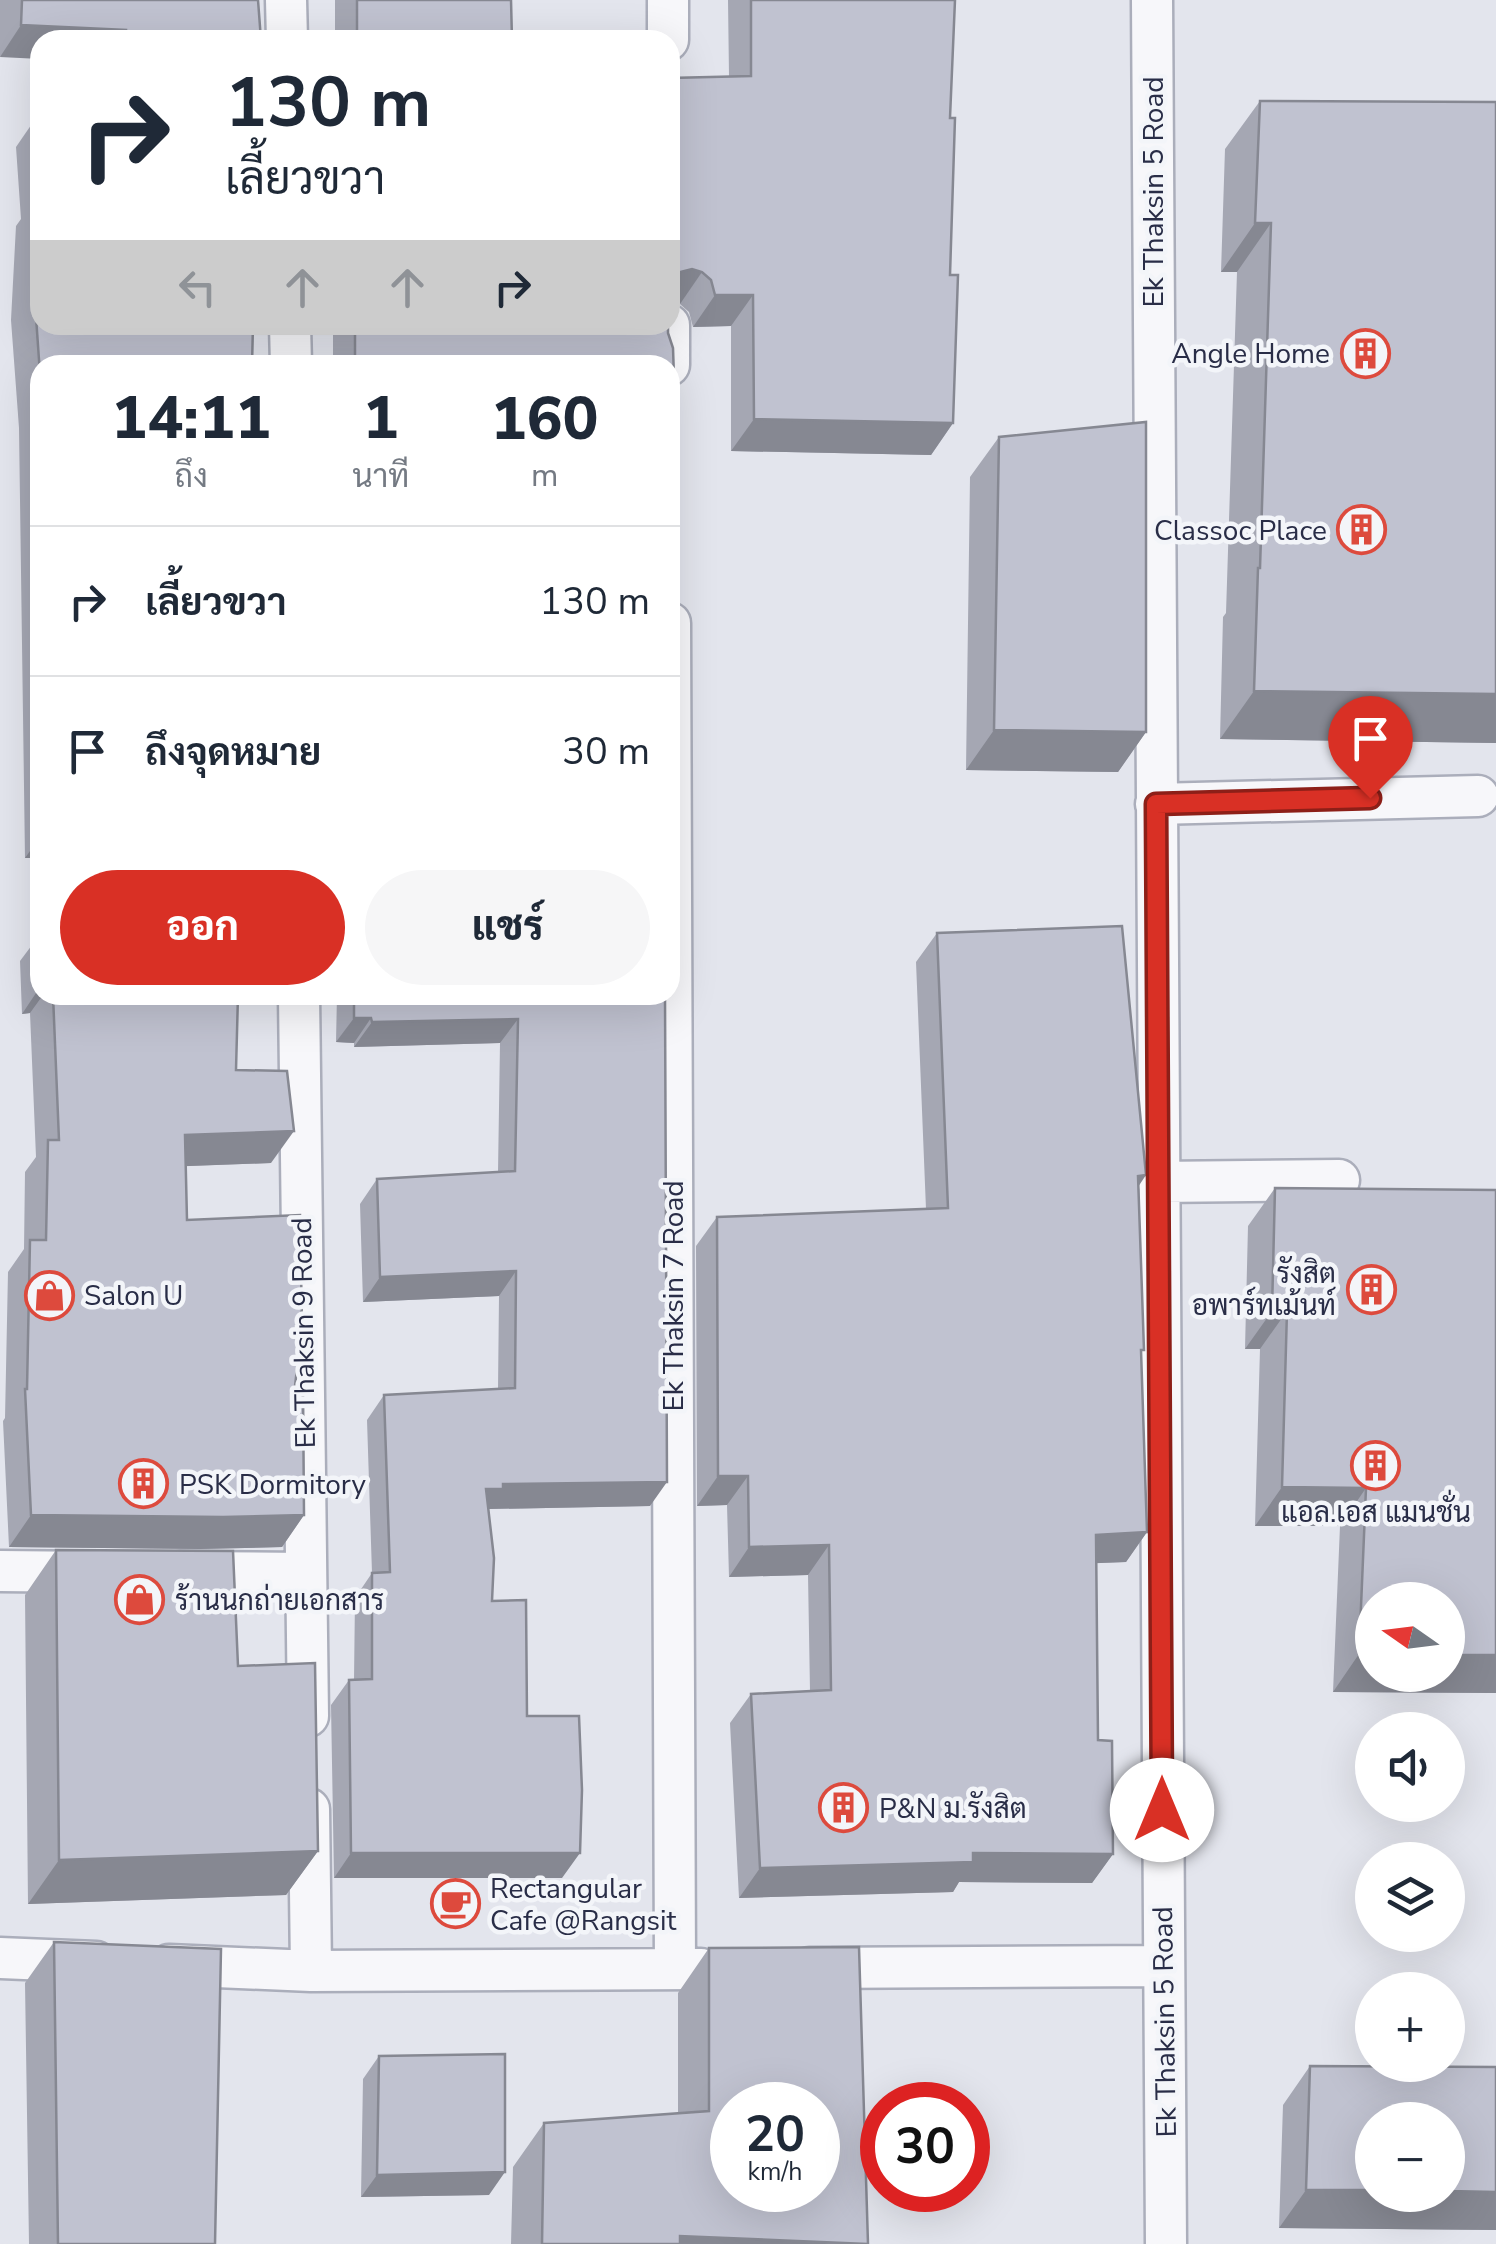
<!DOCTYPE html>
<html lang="th">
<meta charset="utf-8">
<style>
body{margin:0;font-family:"Nunito Sans",Sarabun,sans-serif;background:#f6f6f7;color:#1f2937;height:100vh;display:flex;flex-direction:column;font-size:38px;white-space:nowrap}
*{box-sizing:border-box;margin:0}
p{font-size:32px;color:#747a83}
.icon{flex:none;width:55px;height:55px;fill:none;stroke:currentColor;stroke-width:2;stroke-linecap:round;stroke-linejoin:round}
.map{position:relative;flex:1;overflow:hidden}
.sheet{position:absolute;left:30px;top:355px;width:650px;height:650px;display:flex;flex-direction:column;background:#fff;border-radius:30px;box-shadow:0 10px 40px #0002}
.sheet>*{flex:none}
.hud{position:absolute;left:30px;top:30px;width:650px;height:305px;border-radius:30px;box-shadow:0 10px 40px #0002;background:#fff;color:#1f2937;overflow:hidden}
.needle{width:65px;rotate:284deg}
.tools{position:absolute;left:1355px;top:1582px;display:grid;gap:20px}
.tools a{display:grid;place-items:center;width:110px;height:110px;border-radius:50%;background:#fff;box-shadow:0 10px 40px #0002;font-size:50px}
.speed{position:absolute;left:710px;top:2082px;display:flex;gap:20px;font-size:50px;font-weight:700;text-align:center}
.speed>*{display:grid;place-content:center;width:130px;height:130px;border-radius:50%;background:#fff;box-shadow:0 10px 40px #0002;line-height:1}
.speed small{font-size:25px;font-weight:400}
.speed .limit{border:15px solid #d22;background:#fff;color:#111}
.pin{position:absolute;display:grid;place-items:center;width:85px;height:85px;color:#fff;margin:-102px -42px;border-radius:50% 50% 50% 0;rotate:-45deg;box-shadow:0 0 10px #0007}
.pin .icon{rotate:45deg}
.me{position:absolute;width:110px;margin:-55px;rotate:0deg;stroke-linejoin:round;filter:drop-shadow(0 0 8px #0008)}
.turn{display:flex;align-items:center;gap:35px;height:210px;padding:0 30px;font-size:45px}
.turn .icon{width:130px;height:130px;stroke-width:2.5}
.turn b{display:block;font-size:70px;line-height:85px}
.lanes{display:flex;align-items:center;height:95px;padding:0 30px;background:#0003;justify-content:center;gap:50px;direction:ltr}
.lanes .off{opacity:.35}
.eta{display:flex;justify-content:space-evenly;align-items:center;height:170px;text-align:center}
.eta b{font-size:60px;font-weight:800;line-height:70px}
.cta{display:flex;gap:20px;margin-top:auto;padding:20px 30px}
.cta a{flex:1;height:115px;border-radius:60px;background:#d93025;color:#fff;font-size:40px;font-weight:800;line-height:115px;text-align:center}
.cta a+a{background:#f6f6f7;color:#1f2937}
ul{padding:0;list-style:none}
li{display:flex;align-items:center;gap:30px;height:150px;padding:0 30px;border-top:2px solid #e0e1e3}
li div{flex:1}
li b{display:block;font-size:38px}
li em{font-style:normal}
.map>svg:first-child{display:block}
</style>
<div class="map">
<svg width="1496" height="2244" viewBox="0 0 1496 2244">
<rect width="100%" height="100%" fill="#e3e5ed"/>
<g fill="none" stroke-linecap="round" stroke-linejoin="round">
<defs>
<path id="minor" d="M 286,0 L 287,40
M 668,0 L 668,40
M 1152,0 L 1166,2244
M 290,325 L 291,365
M 669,325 L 669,365
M 670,623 L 675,1969
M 1156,804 L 1478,796
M 299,995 L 308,1716
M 1158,1182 L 1339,1180
M 0,1571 L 97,1572
M 180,1572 L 306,1573
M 309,1809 L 311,1971
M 0,1958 L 96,1962
M 169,1965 L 311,1971 L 701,1969
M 809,1968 L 1163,1966"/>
</defs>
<use href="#minor" stroke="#abaebb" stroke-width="45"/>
<use href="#minor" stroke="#f7f7fa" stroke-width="40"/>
</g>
<path fill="#a5a7b3" d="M 0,0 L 258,0 L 261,40 L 40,40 L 0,57 Z
M 335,0 L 511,0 L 512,40 L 335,40 Z
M 728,0 L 955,0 L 950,118 L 950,275 L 953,423 L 931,455 L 731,451 L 731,326 L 693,327 L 689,312 L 680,304 L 729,76 Z
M 1260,101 L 1496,743 L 1220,739 L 1223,617 L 1226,613 L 1237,272 L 1221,272 L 1225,149 Z
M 38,115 L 40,115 L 40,995 L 238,995 L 236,1070 L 271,1163 L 186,1166 L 187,1220 L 295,1386 L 304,1515 L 282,1547 L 200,1549 L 9,1547 L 3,1421 L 5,1418 L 8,1272 L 24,1249 L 25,1172 L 36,1157 L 30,1013 L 22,1014 L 20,961 L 32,945 L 31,858 L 25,858 L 19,428 L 11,320 L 16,226 L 21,219 L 16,147 Z
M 333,325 L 668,325 L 670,365 L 333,365 Z
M 999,437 L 1146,732 L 1118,772 L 966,770 L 970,477 Z
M 937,933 L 1138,1186 L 1141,1355 L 1147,1532 L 1126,1562 L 1096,1563 L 1098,1740 L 1113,1854 L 1092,1883 L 959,1882 L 953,1892 L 739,1898 L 730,1723 L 751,1694 L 810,1691 L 808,1575 L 729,1577 L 727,1505 L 697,1506 L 696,1246 L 717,1217 L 926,1209 L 916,962 Z
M 337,995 L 665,995 L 650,1506 L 488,1509 L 492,1601 L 527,1716 L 562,1878 L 334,1878 L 331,1705 L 349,1680 L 354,1680 L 355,1598 L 372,1573 L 367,1420 L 384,1395 L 498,1389 L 499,1296 L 363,1302 L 360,1204 L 377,1179 L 498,1172 L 500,1043 L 354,1047 L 354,1043 L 336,1042 Z
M 1275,1188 L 1496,1190 L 1496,1693 L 1333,1692 L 1340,1526 L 1255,1526 L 1260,1349 L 1245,1349 L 1248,1226 Z
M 56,1550 L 238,1666 L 318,1851 L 286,1895 L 28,1904 L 25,1595 Z
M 54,1942 L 215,2244 L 29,2244 L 25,1983 Z
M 709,1948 L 868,2244 L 511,2244 L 513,2167 L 544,2123 L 678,2113 L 678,1993 Z
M 379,2056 L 489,2195 L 361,2197 L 363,2079 Z
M 1310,2066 L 1496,2067 L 1496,2230 L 1279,2228 L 1283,2105 Z"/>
<path fill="#868892" d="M 21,25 L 126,30 L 119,40 L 40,40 L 40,59 L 0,57 Z
M 1255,223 L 1271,223 L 1237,272 L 1221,272 Z
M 692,269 L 702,272 L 680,304 L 670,301 L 670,283 L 680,272 Z
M 715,295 L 753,295 L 731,326 L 693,327 Z
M 754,419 L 953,423 L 931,455 L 731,451 Z
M 1254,691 L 1496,694 L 1496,743 L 1220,739 Z
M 994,730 L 1146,732 L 1118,772 L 966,770 Z
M 40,837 L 40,846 L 31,858 L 25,858 Z
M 40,987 L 40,995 L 43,995 L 30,1013 L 22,1014 Z
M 354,1018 L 371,1018 L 354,1043 L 336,1042 Z
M 518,1019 L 500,1043 L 354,1047 L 372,1022 Z
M 294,1131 L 271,1163 L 163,1167 L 185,1135 Z
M 1146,1175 L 1126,1205 L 1138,1176 Z
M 516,1271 L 499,1296 L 363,1302 L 380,1277 Z
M 1272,1311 L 1287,1311 L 1260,1349 L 1245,1349 Z
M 718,1476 L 748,1476 L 727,1505 L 697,1506 Z
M 667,1482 L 650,1506 L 488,1509 L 486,1489 L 503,1484 Z
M 1282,1487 L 1366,1488 L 1340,1526 L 1255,1526 Z
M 31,1515 L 304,1515 L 282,1547 L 200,1549 L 9,1547 Z
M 1147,1532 L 1126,1562 L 1075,1564 L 1096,1535 Z
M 829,1545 L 808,1575 L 729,1577 L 749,1547 Z
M 1359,1654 L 1372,1654 L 1372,1675 L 1448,1675 L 1448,1655 L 1496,1655 L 1496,1693 L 1333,1692 Z
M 318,1851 L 286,1895 L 28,1904 L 59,1860 Z
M 351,1853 L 580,1853 L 562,1878 L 334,1878 Z
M 973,1853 L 1113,1854 L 1092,1883 L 959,1882 L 953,1892 L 739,1898 L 760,1868 Z
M 505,2172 L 489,2195 L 361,2197 L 377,2175 Z
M 1306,2190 L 1372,2190 L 1372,2195 L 1448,2195 L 1448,2191 L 1496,2192 L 1496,2230 L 1279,2228 Z
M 680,2236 L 845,2244 L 675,2244 Z"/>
<path fill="#c0c2d0" stroke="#868892" stroke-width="2.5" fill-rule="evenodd" d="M 22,0 L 258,0 L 261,40 L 125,40 L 126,30 L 21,25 Z
M 357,0 L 511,0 L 512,40 L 357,40 Z
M 751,0 L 955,0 L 950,118 L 955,118 L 950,275 L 958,275 L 953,423 L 754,419 L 753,295 L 715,295 L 711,280 L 702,272 L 692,269 L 680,272 L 670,284 L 670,78 L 751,76 Z
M 1260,101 L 1496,102 L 1496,694 L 1254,691 L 1258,568 L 1260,568 L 1271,223 L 1255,223 Z
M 38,194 L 40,194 L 40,325 L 253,325 L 252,365 L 40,365 L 40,374 L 34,288 Z
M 355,325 L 668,325 L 668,333 L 673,348 L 675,407 L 673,578 L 670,587 L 670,365 L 355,365 Z
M 1146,422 L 1146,732 L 994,730 L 999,437 Z
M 1122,926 L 1146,1175 L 1138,1176 L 1144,1350 L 1141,1350 L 1147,1532 L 1096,1535 L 1098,1740 L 1112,1741 L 1113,1854 L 973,1853 L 973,1862 L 760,1868 L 751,1694 L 831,1690 L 829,1545 L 749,1547 L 748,1476 L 718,1476 L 717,1217 L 948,1208 L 937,933 Z
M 53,995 L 238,995 L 236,1070 L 287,1071 L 294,1131 L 185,1135 L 187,1220 L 300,1215 L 302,1326 L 295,1386 L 303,1386 L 304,1515 L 223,1517 L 31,1515 L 25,1389 L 27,1389 L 30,1240 L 46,1240 L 48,1140 L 59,1140 Z
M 354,995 L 665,995 L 667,1482 L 503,1484 L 503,1489 L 486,1489 L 494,1558 L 492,1601 L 526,1600 L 527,1716 L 579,1716 L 582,1790 L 580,1853 L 351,1853 L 349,1680 L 372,1679 L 372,1573 L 390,1572 L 384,1395 L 515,1388 L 516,1271 L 380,1277 L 377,1179 L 515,1171 L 518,1019 L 372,1022 L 371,1018 L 354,1018 Z
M 1275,1188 L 1496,1190 L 1496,1655 L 1448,1655 L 1448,1600 L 1372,1600 L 1372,1654 L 1359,1654 L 1366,1488 L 1282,1487 L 1287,1311 L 1272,1311 Z
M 56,1550 L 233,1551 L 238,1666 L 315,1663 L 318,1851 L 59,1860 Z
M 54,1942 L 221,1949 L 215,2244 L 58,2244 Z
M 859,1947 L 868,2244 L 680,2236 L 680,2244 L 542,2244 L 544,2123 L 709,2111 L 709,1948 ZM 732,2105 L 818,2105 L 818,2190 L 732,2190 Z
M 505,2054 L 505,2172 L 377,2175 L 379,2056 Z
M 1310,2066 L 1496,2067 L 1496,2192 L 1448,2191 L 1448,2120 L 1372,2120 L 1372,2190 L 1306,2190 Z"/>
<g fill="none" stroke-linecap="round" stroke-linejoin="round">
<defs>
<path id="route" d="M 1162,1810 L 1156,804 L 1370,798"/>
</defs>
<use href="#route" stroke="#8d1f18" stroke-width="25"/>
<use href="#route" stroke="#d93025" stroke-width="18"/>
</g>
<defs>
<symbol id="building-ring" viewBox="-11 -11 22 22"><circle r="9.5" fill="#f3f5f9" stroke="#dd4a3d" stroke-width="1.5"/><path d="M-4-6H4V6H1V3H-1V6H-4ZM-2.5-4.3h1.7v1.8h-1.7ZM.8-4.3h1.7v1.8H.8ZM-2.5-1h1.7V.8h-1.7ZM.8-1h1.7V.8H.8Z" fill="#dd4a3d"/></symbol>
<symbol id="shop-ring" viewBox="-11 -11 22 22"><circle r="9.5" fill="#f3f5f9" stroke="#dd4a3d" stroke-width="1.5"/><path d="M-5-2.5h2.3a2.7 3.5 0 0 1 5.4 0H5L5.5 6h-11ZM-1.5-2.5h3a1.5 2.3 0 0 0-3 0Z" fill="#dd4a3d"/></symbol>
<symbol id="cafe-ring" viewBox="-11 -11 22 22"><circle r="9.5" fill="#f3f5f9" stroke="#dd4a3d" stroke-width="1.5"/><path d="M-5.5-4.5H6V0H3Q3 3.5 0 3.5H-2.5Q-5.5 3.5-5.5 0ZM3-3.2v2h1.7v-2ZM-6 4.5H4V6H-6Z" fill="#dd4a3d"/></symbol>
</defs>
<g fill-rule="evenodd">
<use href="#building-ring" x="1338" y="326" width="55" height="55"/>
<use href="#building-ring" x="1334" y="502" width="55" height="55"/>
<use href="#building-ring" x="1344" y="1262" width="55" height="55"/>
<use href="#shop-ring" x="22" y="1268" width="55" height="55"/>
<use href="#building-ring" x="1348" y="1438" width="55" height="55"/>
<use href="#building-ring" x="116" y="1456" width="55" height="55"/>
<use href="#shop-ring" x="112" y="1572" width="55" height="55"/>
<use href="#building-ring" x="816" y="1780" width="55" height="55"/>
<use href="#cafe-ring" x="428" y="1876" width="55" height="55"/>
</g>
<g text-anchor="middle" stroke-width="9" stroke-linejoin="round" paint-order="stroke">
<g font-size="28" fill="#292d47" stroke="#f3f5f9">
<text transform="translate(1153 192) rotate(-90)" y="10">Ek Thaksin 5 Road</text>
<text transform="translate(673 1296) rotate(-90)" y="10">Ek Thaksin 7 Road</text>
<text transform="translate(303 1333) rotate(-91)" y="10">Ek Thaksin 9 Road</text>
<text transform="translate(1164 2022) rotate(-91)" y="10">Ek Thaksin 5 Road</text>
</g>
<g font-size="28" fill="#292d47" stroke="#f3f5f9" text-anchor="start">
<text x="1330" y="363" text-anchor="end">Angle Home</text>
<text x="1327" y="540" text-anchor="end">Classoc Place</text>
<text x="1336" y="1283" text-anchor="end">รังสิต<tspan x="1336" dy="32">อพาร์ทเม้นท์</tspan></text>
<text x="84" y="1305">Salon U</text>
<text x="179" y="1494">PSK Dormitory</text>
<text x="1376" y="1522" text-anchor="middle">แอล.เอส แมนชั่น</text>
<text x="175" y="1610">ร้านนกถ่ายเอกสาร</text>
<text x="879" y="1818">P&amp;N ม.รังสิต</text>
<text x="490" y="1898">Rectangular<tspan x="490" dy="32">Cafe @Rangsit</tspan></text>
</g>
</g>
</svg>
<div class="tools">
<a><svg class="needle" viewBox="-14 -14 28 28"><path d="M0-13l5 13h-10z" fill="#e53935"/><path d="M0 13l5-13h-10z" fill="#747a83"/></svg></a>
<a><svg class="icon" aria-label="sound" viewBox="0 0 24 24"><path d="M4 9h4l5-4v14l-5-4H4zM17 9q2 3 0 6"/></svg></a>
<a><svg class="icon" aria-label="layers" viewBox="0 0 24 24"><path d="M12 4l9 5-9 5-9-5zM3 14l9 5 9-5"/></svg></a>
<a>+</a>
<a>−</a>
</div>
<div class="speed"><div>20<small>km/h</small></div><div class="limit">30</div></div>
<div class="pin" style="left:1370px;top:798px;background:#d93025"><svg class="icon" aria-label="arrive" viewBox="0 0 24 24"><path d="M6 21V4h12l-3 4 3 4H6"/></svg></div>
<svg class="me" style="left:1162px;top:1810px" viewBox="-20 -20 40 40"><circle r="19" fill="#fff"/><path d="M0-13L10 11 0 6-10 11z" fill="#d93025"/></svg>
<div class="hud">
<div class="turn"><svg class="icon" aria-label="right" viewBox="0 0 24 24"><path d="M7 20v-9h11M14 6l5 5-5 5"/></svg><div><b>130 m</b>เลี้ยวขวา</div></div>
<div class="lanes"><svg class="icon off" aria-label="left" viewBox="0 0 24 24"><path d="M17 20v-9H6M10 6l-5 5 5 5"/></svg><svg class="icon off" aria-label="ahead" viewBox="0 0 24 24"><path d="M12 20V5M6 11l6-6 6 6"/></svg><svg class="icon off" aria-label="ahead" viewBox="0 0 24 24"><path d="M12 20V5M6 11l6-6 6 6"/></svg><svg class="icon" aria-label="right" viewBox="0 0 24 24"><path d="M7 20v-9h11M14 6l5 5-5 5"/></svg></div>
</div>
<section class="sheet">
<div class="eta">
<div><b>14:11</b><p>ถึง</p></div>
<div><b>1</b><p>นาที</p></div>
<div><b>160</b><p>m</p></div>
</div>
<ul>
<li><svg class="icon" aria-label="right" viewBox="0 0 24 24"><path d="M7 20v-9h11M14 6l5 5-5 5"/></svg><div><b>เลี้ยวขวา</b></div><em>130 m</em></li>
<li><svg class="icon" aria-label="arrive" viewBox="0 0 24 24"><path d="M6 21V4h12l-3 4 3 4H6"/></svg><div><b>ถึงจุดหมาย</b></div><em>30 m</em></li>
</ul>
<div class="cta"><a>ออก</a><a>แชร์</a></div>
</section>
</div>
